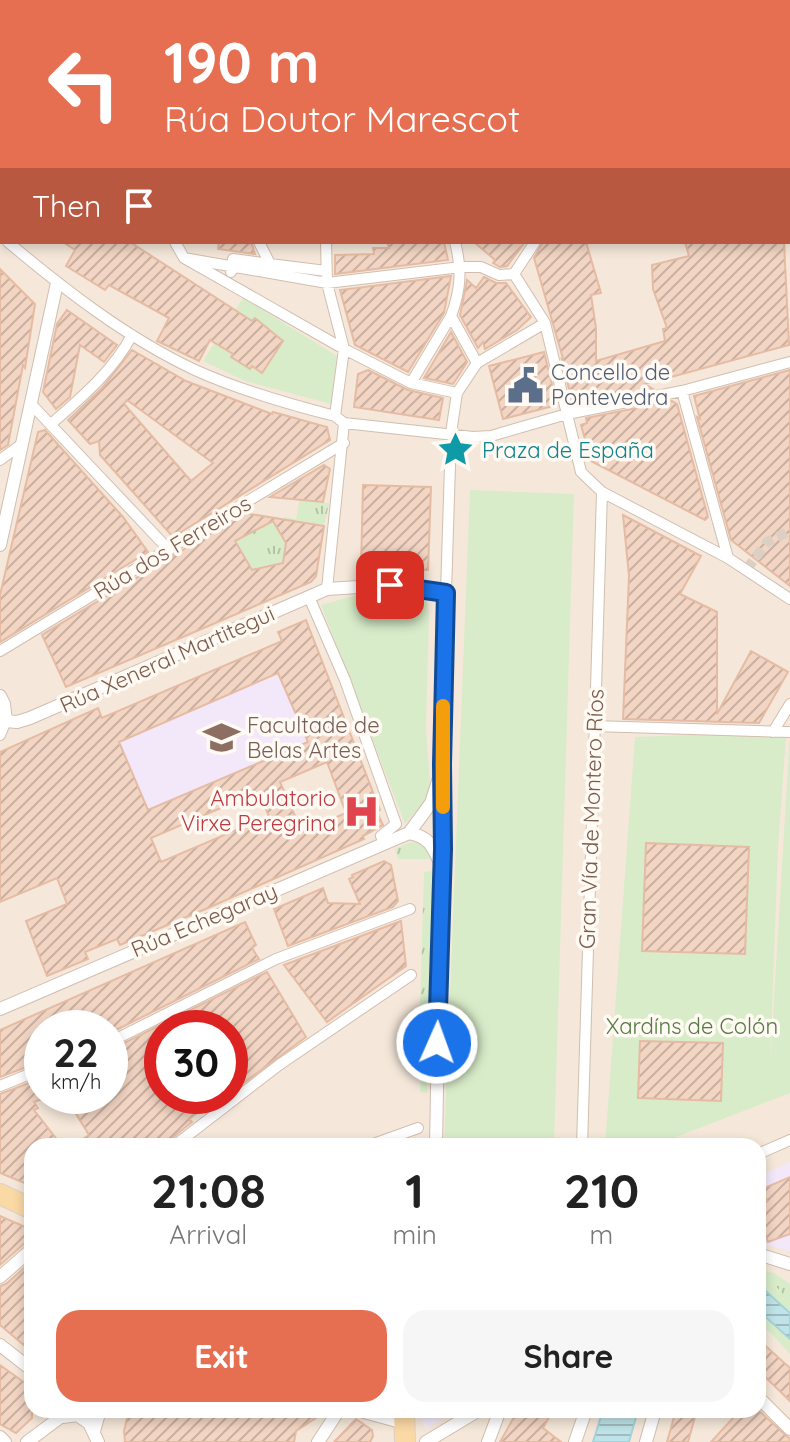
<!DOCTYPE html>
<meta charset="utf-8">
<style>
body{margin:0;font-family:Quicksand,sans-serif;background:#f6f6f6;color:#222;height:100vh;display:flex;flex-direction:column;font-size:30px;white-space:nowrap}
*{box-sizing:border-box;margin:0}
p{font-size:26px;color:#767676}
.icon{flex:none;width:44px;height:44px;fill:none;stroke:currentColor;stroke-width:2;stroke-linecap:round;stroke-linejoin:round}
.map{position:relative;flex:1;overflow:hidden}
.sheet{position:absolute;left:24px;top:1138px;width:742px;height:280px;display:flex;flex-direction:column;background:#fff;border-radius:24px;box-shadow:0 4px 12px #0003}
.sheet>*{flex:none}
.top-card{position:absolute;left:0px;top:0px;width:790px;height:244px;box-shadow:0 4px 12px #0003;background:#e76f51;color:#fff;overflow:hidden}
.speed{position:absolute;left:24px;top:1010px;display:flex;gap:16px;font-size:40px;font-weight:700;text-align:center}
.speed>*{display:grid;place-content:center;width:104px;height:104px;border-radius:50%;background:#fff;box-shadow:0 4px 12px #0003;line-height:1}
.speed small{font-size:20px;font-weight:400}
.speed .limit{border:12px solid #d22;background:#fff;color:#111}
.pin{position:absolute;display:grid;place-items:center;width:68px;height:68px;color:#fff;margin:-34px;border-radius:16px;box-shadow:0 4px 12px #0006}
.me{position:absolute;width:88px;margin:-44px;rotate:2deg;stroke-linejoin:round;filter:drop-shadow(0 0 6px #0008)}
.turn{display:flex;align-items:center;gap:28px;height:168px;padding:0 32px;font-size:36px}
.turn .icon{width:104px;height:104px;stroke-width:2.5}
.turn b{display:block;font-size:56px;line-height:68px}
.then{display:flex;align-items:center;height:76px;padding:0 32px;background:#0003;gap:16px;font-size:30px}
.eta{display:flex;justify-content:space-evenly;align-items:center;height:136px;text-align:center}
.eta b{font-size:48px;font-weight:700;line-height:56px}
.primary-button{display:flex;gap:16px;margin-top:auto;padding:16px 32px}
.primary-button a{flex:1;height:92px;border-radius:24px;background:#e76f51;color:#fff;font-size:32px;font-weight:700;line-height:92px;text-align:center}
.primary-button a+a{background:#f6f6f6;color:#222}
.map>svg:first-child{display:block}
</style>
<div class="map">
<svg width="790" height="1442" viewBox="0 0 790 1442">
<defs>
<pattern id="grass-tufts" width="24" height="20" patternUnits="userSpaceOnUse" patternTransform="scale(2)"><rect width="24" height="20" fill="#d8ecc9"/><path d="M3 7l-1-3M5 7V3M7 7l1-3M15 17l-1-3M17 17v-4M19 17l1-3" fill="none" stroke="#b4c2a5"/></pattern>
<pattern id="water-rules" width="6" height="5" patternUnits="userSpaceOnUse" patternTransform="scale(2)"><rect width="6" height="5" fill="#bfe3e8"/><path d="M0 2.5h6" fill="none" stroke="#a0bbbe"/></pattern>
<pattern id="building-hatch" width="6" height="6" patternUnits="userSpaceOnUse" patternTransform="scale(2)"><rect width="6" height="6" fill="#f3d5c3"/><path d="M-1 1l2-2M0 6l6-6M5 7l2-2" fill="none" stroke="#cab0a1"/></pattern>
</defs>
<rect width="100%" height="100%" fill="#fdf6ec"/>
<path fill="#f5e8da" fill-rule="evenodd" d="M 0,0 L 790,0 L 790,1442 L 0,1442 ZM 2,2 L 788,2 L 788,242 L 2,242 ZM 42,1028 L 110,1028 L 110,1096 L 42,1096 ZM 162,1028 L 230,1028 L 230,1096 L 162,1096 ZM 32,1146 L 758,1146 L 758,1410 L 32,1410 Z"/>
<path fill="#f3e8fa" d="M 306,620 L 360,758 L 330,771 L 326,763 L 151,838 L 102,718 L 281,642 L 278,632 Z
M 790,1162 L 790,1251 L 764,1244 L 758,1227 L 758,1177 Z
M 425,1410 L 458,1410 L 426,1428 L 422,1423 Z"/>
<path fill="url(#grass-tufts)" d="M 301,491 L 306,501 L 329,503 L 324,526 L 283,563 L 253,570 L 234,539 L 273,521 L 277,527 L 285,517 L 296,519 Z
M 410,842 L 422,844 L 431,852 L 432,859 L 398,859 L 395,849 Z
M 433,871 L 429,1007 L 420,1007 L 424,872 Z
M 422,1022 L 428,1022 L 427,1093 L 420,1092 Z
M 774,1273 L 790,1284 L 790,1302 L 770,1280 Z"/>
<path fill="#d8ecc9" d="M 0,0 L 3,2 L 2,201 L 0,197 Z
M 243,298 L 337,356 L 331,404 L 245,381 L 203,361 Z
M 470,490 L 574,494 L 554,1146 L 444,1146 Z
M 353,596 L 414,597 L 427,602 L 429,612 L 426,727 L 430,785 L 424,802 L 405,824 L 321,605 Z
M 773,732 L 786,737 L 778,848 L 770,1065 L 790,732 L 790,1093 L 653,1146 L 605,1146 L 635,737 Z
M 758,1270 L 774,1273 L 770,1280 L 790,1302 L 790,1354 L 771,1333 L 758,1324 Z"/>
<path fill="url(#water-rules)" stroke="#a5d3da" stroke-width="2" d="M 758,1284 L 790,1313 L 790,1339 L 758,1310 Z
M 603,1410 L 638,1410 L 629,1442 L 593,1442 Z"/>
<path fill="url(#building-hatch)" stroke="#e6bba3" stroke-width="2" fill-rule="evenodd" d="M 63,242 L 130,242 L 252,321 L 255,318 L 283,341 L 262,373 L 252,366 L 250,369 L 231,357 L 233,354 L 210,340 L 199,361 L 157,341 L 169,318 L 109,285 L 105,290 L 66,266 L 75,250 Z
M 219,242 L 251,242 L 255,254 L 218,249 Z
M 387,242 L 444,242 L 448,260 L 335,274 L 335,255 L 374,254 L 373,248 L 389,248 Z
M 474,242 L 525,242 L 507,266 L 500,267 L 493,263 L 495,260 Z
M 543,242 L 586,242 L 601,293 L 591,295 L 596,328 L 596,361 L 665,341 L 663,329 L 667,328 L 653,289 L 652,265 L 689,256 L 685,242 L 784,242 L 789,345 L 645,384 L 653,389 L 582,403 L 581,399 L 572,401 L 562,360 L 564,362 L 534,258 Z
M 0,269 L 35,304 L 25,368 L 23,365 L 8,445 L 0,450 Z
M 451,276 L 444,313 L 408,372 L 355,345 L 340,290 Z
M 484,277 L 496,283 L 506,283 L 531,317 L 517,330 L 485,349 L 483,342 L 478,348 L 460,315 L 467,280 L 476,288 Z
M 67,310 L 117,345 L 104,362 L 80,345 L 70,397 L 56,409 L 43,392 L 57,324 Z
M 451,332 L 467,362 L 459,375 L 453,384 L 424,378 Z
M 132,350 L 186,381 L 272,414 L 273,412 L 327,427 L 330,440 L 173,537 L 100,455 L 99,441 L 90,444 L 68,420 L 102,388 ZM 127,400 L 213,463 L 191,481 L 124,404 Z
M 544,352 L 557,405 L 503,419 L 489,366 Z
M 368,370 L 408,390 L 443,398 L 439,420 L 354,407 L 358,374 Z
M 790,370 L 790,586 L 731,540 L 697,417 L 700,419 L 694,396 Z
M 672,401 L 677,404 L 708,517 L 705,520 L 591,461 L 581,425 L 587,423 L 586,418 Z
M 45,430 L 123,517 L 148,552 L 0,642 L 0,595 L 38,432 Z
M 324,465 L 330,469 L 323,502 L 270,497 Z
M 363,485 L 431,487 L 428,570 L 361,568 Z
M 244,513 L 324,526 L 316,576 L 311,582 L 66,687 L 42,635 ZM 273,521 L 286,543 L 283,563 L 252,570 L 235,541 Z
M 623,515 L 701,556 L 680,594 L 717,612 L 717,714 L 751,651 L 788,672 L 759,723 L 623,719 L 629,576 Z
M 306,620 L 380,810 L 377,812 L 383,825 L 363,836 L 364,839 L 208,908 L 120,945 L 117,939 L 85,952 L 88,959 L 47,976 L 26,921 L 67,904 L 57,878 L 0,902 L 0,752 L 98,708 L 102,718 L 282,641 L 278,632 ZM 278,673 L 308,742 L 148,810 L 119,742 ZM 327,762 L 346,813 L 302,832 L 280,782 ZM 258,792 L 269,816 L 161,862 L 151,838 Z
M 646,843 L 749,847 L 745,954 L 642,951 Z
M 384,861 L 391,865 L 398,901 L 393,907 L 288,946 L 274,909 L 323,888 L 328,903 L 360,904 L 349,879 L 353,877 L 352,875 Z
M 401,921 L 406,966 L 327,1022 L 284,965 Z
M 245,922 L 256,945 L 252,948 L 259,959 L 110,1033 L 110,1028 L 42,1028 L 42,1061 L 0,1077 L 0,1030 Z
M 267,972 L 306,1037 L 230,1093 L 230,1028 L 162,1028 L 162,1096 L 220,1096 L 189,1119 L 192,1122 L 162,1146 L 72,1146 L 89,1135 L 65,1096 L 110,1096 L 110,1050 Z
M 640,1041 L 723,1043 L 721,1101 L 638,1098 Z
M 42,1078 L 42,1099 L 34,1102 L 38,1108 L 34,1110 L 62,1146 L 32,1146 L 32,1186 L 0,1173 L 0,1094 Z
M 790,1177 L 790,1234 L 768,1242 L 758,1215 L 758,1205 L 767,1201 L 762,1189 Z
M 0,1216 L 32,1230 L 32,1240 L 26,1242 L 0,1265 Z
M 32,1261 L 32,1352 L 0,1325 L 0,1286 L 6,1284 Z
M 758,1339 L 790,1368 L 790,1401 L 758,1370 Z
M 0,1365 L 32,1388 L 32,1418 L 16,1433 L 0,1424 Z
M 129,1410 L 328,1410 L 296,1431 L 294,1442 L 125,1442 L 124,1431 Z
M 518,1410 L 553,1410 L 543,1428 L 561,1442 L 500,1442 Z
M 676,1410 L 697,1410 L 688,1442 L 667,1442 Z
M 727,1410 L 758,1410 L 790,1439 L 790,1442 L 711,1442 L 734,1417 Z
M 356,1419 L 372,1430 L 373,1436 L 370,1442 L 334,1442 Z"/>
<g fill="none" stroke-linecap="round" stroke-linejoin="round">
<path stroke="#dcd0c4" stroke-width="10" stroke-dasharray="10 5" stroke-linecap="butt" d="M 747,569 L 767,542 L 790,531"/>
<defs>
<path id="pedestrian" d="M 72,0 L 73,2
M 130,0 L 131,2
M 233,0 L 234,2
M 344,0 L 345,2
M 419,0 L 422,2
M 593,0 L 596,2
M 755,0 L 756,2
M 327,2 L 330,0
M 560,2 L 562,0
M 689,2 L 689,0
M 729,2 L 730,0
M 788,80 L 790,86
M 788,140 L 790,141
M 788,198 L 790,198
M 0,236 L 2,237
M 8,242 C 65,290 127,338 195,370 C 239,390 288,404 335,416 L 344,423 L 473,437 L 491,436 L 567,414 L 682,391 L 790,362
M 175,242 L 184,258 L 344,349 L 411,383 L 457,393
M 259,242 L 270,264 L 326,271
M 326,242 L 327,283 L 344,349 L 335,416
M 184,258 L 327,283 L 461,267 L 481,267 L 499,275 L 514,274
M 231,272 L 233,259 L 270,264
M 514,274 L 545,323 L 581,472 L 602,492 L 728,558 L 790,599
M 514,274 L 535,242
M 477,363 L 545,323
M 411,383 L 451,316
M 682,391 L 728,558
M 31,404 L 169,550
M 51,424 C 82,397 113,371 132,335
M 0,460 L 22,444
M 327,589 L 344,423
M 446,593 L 451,433 L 457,393 L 477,363 L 451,316 C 461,289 462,269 455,242
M 309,597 L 345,680 L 396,824 L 381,836 L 385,844
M 0,651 L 344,443
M 593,726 L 790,732
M 773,732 L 790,704
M 0,735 L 6,721
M 110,1042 L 276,959 L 410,909
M 0,1086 L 42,1069
M 174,1146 L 279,1065 L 411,975
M 368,1146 L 418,1128
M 582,1146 L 602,492
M 758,1154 L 790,1140
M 353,1410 L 404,1424"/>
<path id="minor" d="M 0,545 L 57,283
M 0,696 L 4,704 L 6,721 L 17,722 L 30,718 L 327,589 L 390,585 L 446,593 L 436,1146
M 409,833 C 430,837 433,847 441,865
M 0,1009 L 409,833 L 431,803 L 439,778
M 758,1254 L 790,1264
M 0,1277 L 32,1249
M 0,1345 L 32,1370
M 758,1397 L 790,1429
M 63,1417 L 77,1415 L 89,1423 L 98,1442
M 94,1431 L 100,1410
M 0,1437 L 5,1442
M 27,1442 L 70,1410
M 318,1442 L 339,1410
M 426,1442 L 479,1410
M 488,1442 L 500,1410
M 575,1442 L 586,1410
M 646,1442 L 655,1410"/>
<path id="primary" d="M 0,1194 L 32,1209
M 404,1410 L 405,1442"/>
</defs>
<use href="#pedestrian" stroke="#d1beb0" stroke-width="12"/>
<use href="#minor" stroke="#d1beb0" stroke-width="14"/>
<use href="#primary" stroke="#dad1cd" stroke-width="22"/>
<use href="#pedestrian" stroke="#fff" stroke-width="10"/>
<use href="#minor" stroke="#fff" stroke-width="12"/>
<use href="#primary" stroke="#fbd9a5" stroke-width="20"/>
</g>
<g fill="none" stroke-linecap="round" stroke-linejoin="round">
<defs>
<path id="route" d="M 390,585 L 446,593 L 442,764 L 443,849 L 437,1043"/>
</defs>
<use href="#route" stroke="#114b97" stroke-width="20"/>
<use href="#route" stroke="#1a73e8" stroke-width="14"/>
<path stroke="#f59e0b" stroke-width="14" d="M 443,706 L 443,807"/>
</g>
<defs>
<symbol id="civic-bare" viewBox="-9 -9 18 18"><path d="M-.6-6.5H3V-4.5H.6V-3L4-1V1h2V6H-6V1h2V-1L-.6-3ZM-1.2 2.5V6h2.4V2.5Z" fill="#5c6f8a" stroke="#fffaf3" stroke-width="2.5" paint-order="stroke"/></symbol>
<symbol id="sight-bare" viewBox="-9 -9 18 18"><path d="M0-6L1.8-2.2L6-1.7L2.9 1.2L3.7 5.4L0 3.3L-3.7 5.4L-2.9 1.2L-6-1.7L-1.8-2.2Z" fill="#0f9aa8" stroke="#fffaf3" stroke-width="2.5" paint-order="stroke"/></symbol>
<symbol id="university-bare" viewBox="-9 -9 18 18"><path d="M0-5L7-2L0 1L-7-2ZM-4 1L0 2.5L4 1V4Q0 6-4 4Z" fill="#8d6e63" stroke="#fffaf3" stroke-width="2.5" paint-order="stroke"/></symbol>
<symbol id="hospital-bare" viewBox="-9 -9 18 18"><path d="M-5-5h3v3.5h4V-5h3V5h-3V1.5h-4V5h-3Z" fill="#e0444e" stroke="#fffaf3" stroke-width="2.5" paint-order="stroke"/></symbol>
</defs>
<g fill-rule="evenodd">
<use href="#civic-bare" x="500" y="360" width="51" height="51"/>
<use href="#sight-bare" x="430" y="424" width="51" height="51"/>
<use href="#university-bare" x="196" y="712" width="51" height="51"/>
<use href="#hospital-bare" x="336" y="786" width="51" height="51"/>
</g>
<g text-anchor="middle" stroke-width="7" stroke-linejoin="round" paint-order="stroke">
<g font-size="22" fill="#4e5e75" stroke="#fffaf3" text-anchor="start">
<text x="551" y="380">Concello de<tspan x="551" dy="25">Pontevedra</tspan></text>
</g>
<g font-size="22" fill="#0d838f" stroke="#fffaf3" text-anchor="start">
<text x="482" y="458">Praza de España</text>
</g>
<g font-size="22" fill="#7a5c4d" stroke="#fffaf3">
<text transform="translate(172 547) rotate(-31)" y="8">Rúa dos Ferreiros</text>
<text transform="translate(167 659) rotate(-24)" y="8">Rúa Xeneral Martitegui</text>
<text transform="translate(591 819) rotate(-88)" y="8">Gran Vía de Montero Ríos</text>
<text transform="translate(204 920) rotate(-23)" y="8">Rúa Echegaray</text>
</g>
<g font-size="22" fill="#785e54" stroke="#fffaf3" text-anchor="start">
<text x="247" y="733">Facultade de<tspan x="247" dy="25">Belas Artes</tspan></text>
</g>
<g font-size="22" fill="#be3a42" stroke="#fffaf3" text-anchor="end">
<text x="336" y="806">Ambulatorio<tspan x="336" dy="25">Virxe Peregrina</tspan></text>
</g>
<g font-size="22" fill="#537a41" stroke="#fffaf3">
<text x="692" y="1034">Xardíns de Colón</text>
</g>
</g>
</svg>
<div class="speed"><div>22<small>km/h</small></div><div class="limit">30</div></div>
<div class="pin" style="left:390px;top:585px;background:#d93025"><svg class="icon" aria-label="arrive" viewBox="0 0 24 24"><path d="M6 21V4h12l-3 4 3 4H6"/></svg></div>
<svg class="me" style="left:437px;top:1043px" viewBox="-20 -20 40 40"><circle r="17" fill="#1a73e8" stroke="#fff" stroke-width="3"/><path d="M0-11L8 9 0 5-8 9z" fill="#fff"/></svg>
<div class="top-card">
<div class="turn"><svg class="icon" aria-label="left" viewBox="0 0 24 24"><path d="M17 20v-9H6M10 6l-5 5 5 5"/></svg><div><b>190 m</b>Rúa Doutor Marescot</div></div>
<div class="then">Then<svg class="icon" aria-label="arrive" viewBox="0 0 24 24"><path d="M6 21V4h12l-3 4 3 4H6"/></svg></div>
</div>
<section class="sheet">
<div class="eta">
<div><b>21:08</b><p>Arrival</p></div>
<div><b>1</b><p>min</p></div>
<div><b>210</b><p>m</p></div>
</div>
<div class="primary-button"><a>Exit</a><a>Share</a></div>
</section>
</div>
